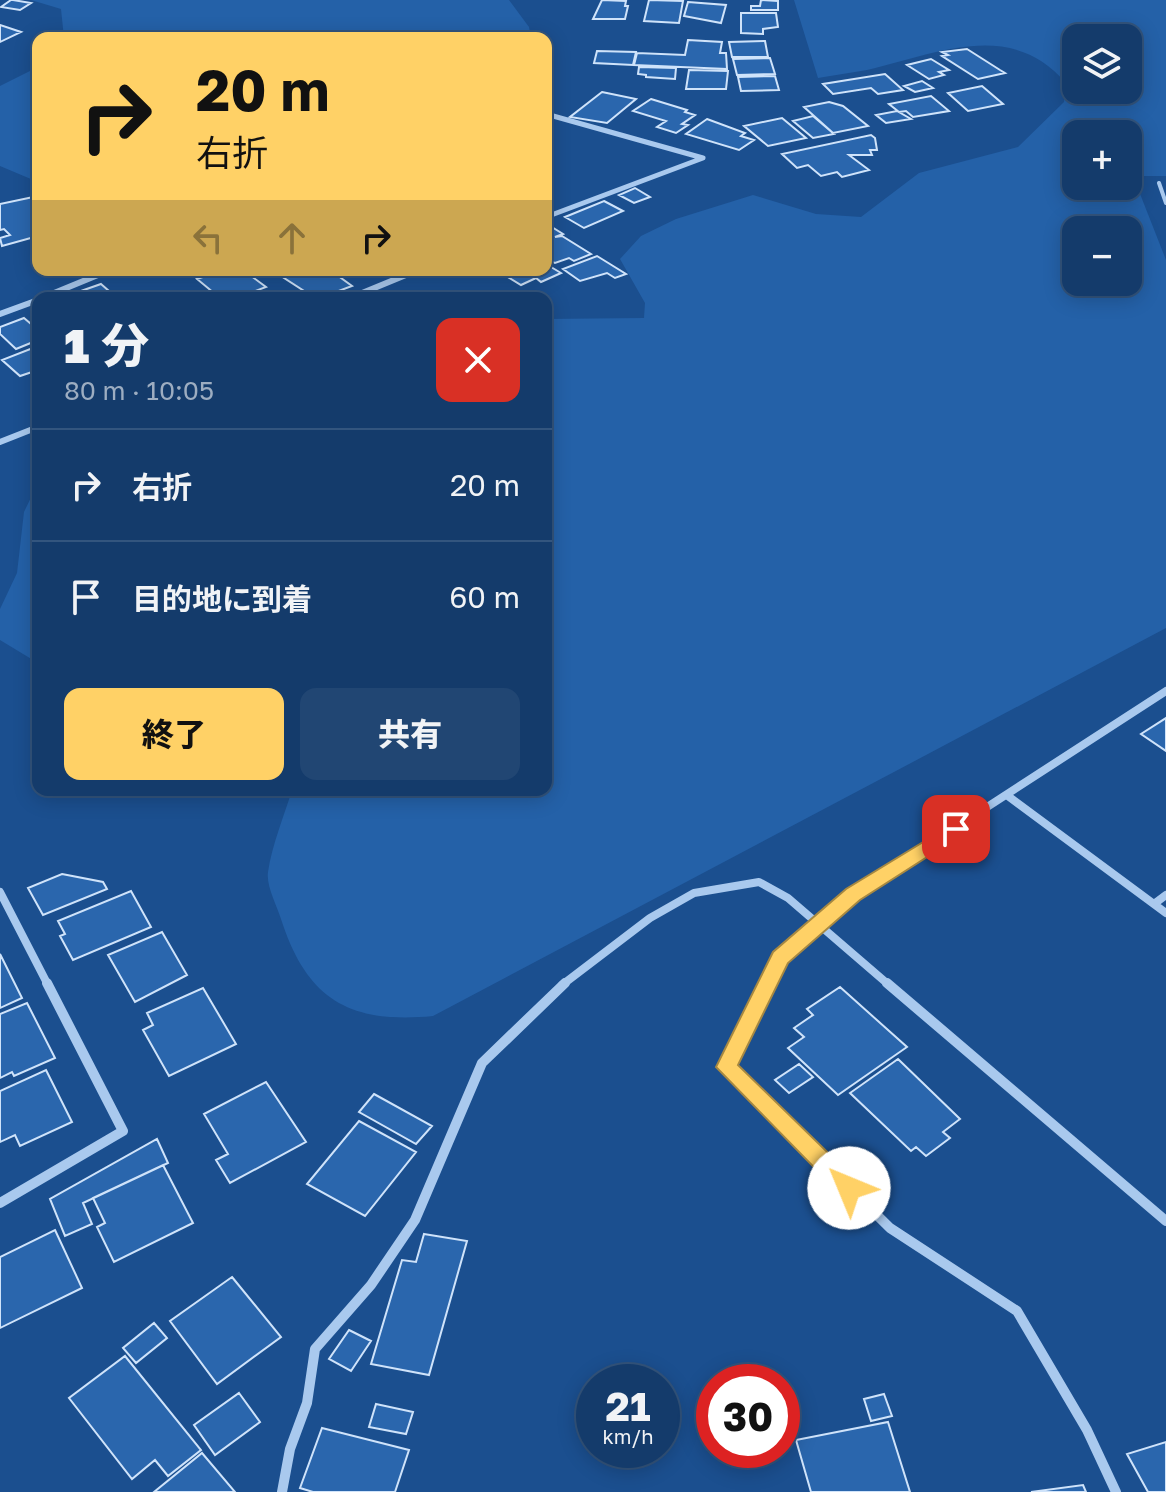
<!DOCTYPE html>
<html lang="ja">
<meta charset="utf-8">
<style>
body{margin:0;font-family:"Golos Text","Noto Sans JP",sans-serif;background:#214673;color:#f1f3f6;height:100vh;display:flex;flex-direction:column;font-size:30px;white-space:nowrap}
*{box-sizing:border-box;margin:0}
p{font-size:26px;color:#9dadc1}
.icon{flex:none;width:44px;height:44px;fill:none;stroke:currentColor;stroke-width:2;stroke-linecap:round;stroke-linejoin:round}
.map{position:relative;flex:1;overflow:hidden}
.details{position:absolute;left:32px;top:292px;width:520px;height:504px;display:flex;flex-direction:column;background:#143b6b;border-radius:16px;box-shadow:0 4px 20px #0003,0 0 0 2px #33557e}
.details>*{flex:none}
.banner{position:absolute;left:32px;top:32px;width:520px;height:244px;border-radius:16px;box-shadow:0 4px 20px #0003,0 0 0 2px #33557e;background:#ffd166;color:#111;overflow:hidden}
.controls{position:absolute;left:1062px;top:24px;display:grid;gap:16px}
.controls a{display:grid;place-items:center;width:80px;height:80px;border-radius:16px;background:#143b6b;box-shadow:0 4px 20px #0003,0 0 0 2px #33557e;font-size:40px}
.speed{position:absolute;left:576px;top:1364px;display:flex;gap:16px;font-size:40px;font-weight:700;text-align:center}
.speed>*{display:grid;place-content:center;width:104px;height:104px;border-radius:50%;background:#143b6b;box-shadow:0 4px 20px #0003,0 0 0 2px #33557e;line-height:1}
.speed small{font-size:20px;font-weight:400}
.speed .limit{border:12px solid #d22;background:#fff;color:#111}
.pin{position:absolute;display:grid;place-items:center;width:68px;height:68px;color:#fff;margin:-34px;border-radius:16px;box-shadow:0 4px 12px #0006}
.me{position:absolute;width:88px;margin:-44px;rotate:315deg;stroke-linejoin:round;filter:drop-shadow(0 0 6px #0008)}
.turn{display:flex;align-items:center;gap:28px;height:168px;padding:0 32px;font-size:36px}
.turn .icon{width:104px;height:104px;stroke-width:2.5}
.turn b{display:block;font-size:56px;line-height:68px}
.lanes{display:flex;align-items:center;height:76px;padding:0 32px;background:#0003;justify-content:center;gap:40px;direction:ltr}
.lanes .off{opacity:.35}
.round{display:grid;place-items:center;flex:none;width:84px;height:84px;border-radius:16px;background:#214673}
.overview{display:flex;align-items:center;justify-content:space-between;height:136px;padding:0 32px}
h1{font-size:48px;font-weight:800;line-height:60px}
.primary-button{display:flex;gap:16px;margin-top:auto;padding:16px 32px}
.primary-button a{flex:1;height:92px;border-radius:16px;background:#ffd166;color:#111;font-size:32px;font-weight:800;line-height:92px;text-align:center}
.primary-button a+a{background:#214673;color:#f1f3f6}
ul{padding:0;list-style:none}
li{display:flex;align-items:center;gap:24px;height:112px;padding:0 32px;border-top:2px solid #33557e}
li div{flex:1}
li b{display:block;font-size:30px}
li em{font-style:normal}
.map>svg:first-child{display:block}
</style>
<div class="map">
<svg width="1166" height="1492" viewBox="0 0 1166 1492">
<rect width="100%" height="100%" fill="#1b4f8f"/>
<path fill="#2461a8" fill-rule="evenodd" d="M 31,0 L 509,0 L 529,27 L 531,38 L 64,38 L 61,9 Z
M 794,0 L 1166,0 L 1166,176 L 1133,176 L 1166,260 L 1166,628 L 433,1016 C 350,1024 307,1000 281,919 C 277,906 266,886 268,872 C 272,845 284,816 292,790 L 546,790 L 546,319 L 644,318 L 645,303 L 620,259 L 641,236 L 676,219 L 753,195 L 816,214 L 861,217 L 919,173 L 1018,147 L 1064,102 L 1066,83 C 1010,18 937,54 867,70 C 851,73 834,75 818,78 ZM 1076,38 L 1128,38 L 1128,90 L 1076,90 ZM 1076,134 L 1128,134 L 1128,186 L 1076,186 ZM 1076,230 L 1128,230 L 1128,282 L 1076,282 Z
M 38,67 L 38,182 L 0,166 L 0,86 Z
M 38,483 L 38,663 L 0,640 L 0,609 L 17,573 L 24,512 Z"/>
<path fill="#2a66ad" stroke="#cfe3fa" stroke-width="2" d="M 11,0 L 13,0 L 31,3 L 20,10 L 1,7 Z
M 602,0 L 626,1 L 625,6 L 628,6 L 625,19 L 593,19 Z
M 649,0 L 683,1 L 679,23 L 644,21 Z
M 761,0 L 778,1 L 778,10 L 751,10 L 751,6 L 760,6 Z
M 688,2 L 726,5 L 721,23 L 684,16 Z
M 741,13 L 776,13 L 778,27 L 763,29 L 763,34 L 741,33 Z
M 0,25 L 21,32 L 0,42 Z
M 688,40 L 722,42 L 720,53 L 726,53 L 727,69 L 634,65 L 637,53 L 685,55 Z
M 765,41 L 768,57 L 732,57 L 729,42 Z
M 967,49 L 1000,70 L 1005,73 L 978,79 L 942,56 L 948,55 L 942,52 Z
M 597,51 L 636,52 L 633,65 L 594,63 Z
M 770,58 L 775,74 L 737,75 L 733,59 Z
M 931,59 L 949,70 L 939,72 L 944,75 L 929,79 L 907,65 Z
M 639,67 L 676,68 L 675,79 L 646,77 L 646,75 L 638,74 Z
M 689,70 L 728,71 L 726,89 L 686,89 Z
M 885,74 L 903,90 L 878,94 L 871,88 L 833,94 L 823,84 Z
M 775,76 L 779,90 L 741,91 L 738,77 Z
M 922,81 L 933,88 L 915,92 L 904,86 Z
M 982,86 L 1003,104 L 968,111 L 948,93 Z
M 602,92 L 636,99 L 607,123 L 570,117 Z
M 931,96 L 949,111 L 913,117 L 906,111 L 899,112 L 889,104 Z
M 651,99 L 687,110 L 685,112 L 695,115 L 682,124 L 688,125 L 676,133 L 657,127 L 666,121 L 633,111 Z
M 829,102 L 843,106 L 868,126 L 833,133 L 804,107 Z
M 897,111 L 911,119 L 886,123 L 876,115 Z
M 813,116 L 834,134 L 813,138 L 793,121 Z
M 782,118 L 806,138 L 768,146 L 744,126 Z
M 707,119 L 745,133 L 741,136 L 754,140 L 739,150 L 686,134 Z
M 871,135 L 875,138 L 877,150 L 870,150 L 872,155 L 849,155 L 869,170 L 842,177 L 837,172 L 821,176 L 808,165 L 797,168 L 782,154 Z
M 635,188 L 650,197 L 634,203 L 619,195 Z
M 38,196 L 38,236 L 2,246 L 0,238 L 10,235 L 4,229 L 0,230 L 0,204 Z
M 604,201 L 623,211 L 584,228 L 565,217 Z
M 547,224 L 563,234 L 555,237 L 562,236 L 591,254 L 574,261 L 569,258 L 555,263 L 546,258 Z
M 597,256 L 626,274 L 615,278 L 607,273 L 580,281 L 563,269 Z
M 546,264 L 561,273 L 541,282 L 536,278 L 521,285 L 496,270 L 546,270 Z
M 198,270 L 243,270 L 266,287 L 237,298 L 220,298 L 197,279 L 206,276 Z
M 297,270 L 330,270 L 352,286 L 320,298 L 312,296 L 281,276 Z
M 101,284 L 117,298 L 61,298 Z
M 24,318 L 38,330 L 38,340 L 16,349 L 0,334 L 0,327 Z
M 38,346 L 38,370 L 20,376 L 2,360 Z
M 1166,718 L 1166,751 L 1141,734 Z
M 62,874 L 103,882 L 107,889 L 43,915 L 28,888 Z
M 131,891 L 151,927 L 73,960 L 60,936 L 65,934 L 58,921 Z
M 162,932 L 187,975 L 135,1002 L 108,955 Z
M 0,954 L 22,998 L 0,1008 Z
M 840,987 L 907,1047 L 838,1095 L 788,1048 L 804,1037 L 794,1028 L 813,1015 L 807,1009 Z
M 203,988 L 236,1044 L 169,1076 L 143,1030 L 153,1025 L 147,1013 Z
M 27,1003 L 55,1058 L 14,1076 L 12,1072 L 0,1078 L 0,1014 Z
M 898,1059 L 960,1119 L 943,1132 L 950,1138 L 926,1156 L 916,1147 L 911,1151 L 850,1093 Z
M 799,1064 L 813,1077 L 789,1093 L 775,1080 Z
M 46,1070 L 72,1122 L 20,1146 L 15,1135 L 0,1142 L 0,1091 Z
M 266,1082 L 306,1142 L 230,1183 L 216,1160 L 228,1154 L 204,1114 Z
M 374,1094 L 432,1126 L 416,1144 L 359,1112 Z
M 359,1121 L 416,1152 L 365,1216 L 307,1184 Z
M 157,1139 L 168,1163 L 83,1203 L 92,1224 L 65,1236 L 50,1199 Z
M 163,1165 L 193,1223 L 114,1262 L 97,1227 L 105,1223 L 93,1198 Z
M 55,1230 L 82,1288 L 0,1328 L 0,1257 Z
M 424,1234 L 467,1241 L 429,1375 L 371,1364 L 402,1260 L 416,1262 Z
M 232,1277 L 281,1337 L 217,1384 L 170,1321 Z
M 154,1323 L 167,1338 L 136,1363 L 123,1348 Z
M 349,1330 L 371,1341 L 351,1371 L 329,1359 Z
M 125,1356 L 201,1450 L 168,1476 L 155,1460 L 132,1479 L 69,1398 Z
M 239,1393 L 260,1422 L 215,1455 L 194,1425 Z
M 884,1394 L 892,1416 L 871,1421 L 864,1399 Z
M 376,1404 L 413,1412 L 406,1434 L 369,1427 Z
M 888,1422 L 910,1492 L 811,1492 L 796,1440 Z
M 322,1428 L 409,1450 L 395,1492 L 313,1492 L 300,1488 Z
M 1166,1442 L 1166,1492 L 1148,1492 L 1127,1454 Z
M 202,1453 L 235,1492 L 154,1492 Z
M 1083,1485 L 1086,1492 L 1031,1492 Z"/>
<g fill="none" stroke-linecap="round" stroke-linejoin="round">
<path stroke="#a9c9ee" stroke-width="4" d="M 1159,183 L 1166,203"/>
<path stroke="#a9c9ee" stroke-width="5" d="M 546,114 L 703,158 L 546,217"/>
<path stroke="#a9c9ee" stroke-width="6" d="M 42,298 L 110,270
M 350,298 L 418,270
M 0,314 L 38,300
M 0,442 L 38,427"/>
<path stroke="#a9c9ee" stroke-width="8" d="M 1008,796 L 1166,913
M 0,892 L 48,985
M 1154,904 L 1166,895
M 562,985 L 650,918 L 694,893 L 759,882 L 788,898 L 889,985
M 767,985 L 780,957 L 853,894 L 1166,691"/>
<path stroke="#a9c9ee" stroke-width="10" d="M 768,983 L 727,1067 L 890,1228 L 1017,1311 L 1087,1430 L 1116,1492
M 887,983 L 1166,1221
M 0,1203 L 123,1131 L 47,983
M 282,1492 L 290,1449 L 307,1403 L 315,1349 L 371,1285 L 415,1220 L 482,1063 L 565,983"/>
</g>
<path fill="#ffd166" stroke="#a68842" stroke-width="2" d="M 956,822 L 963,824 L 966,829 L 963,834 L 860,900 L 788,963 L 738,1065 L 857,1181 L 860,1188 L 857,1195 L 849,1198 L 841,1195 L 716,1067 L 773,952 L 846,889 Z"/>
</svg>
<div class="controls">
<a><svg class="icon" aria-label="layers" viewBox="0 0 24 24"><path d="M12 4l9 5-9 5-9-5zM3 14l9 5 9-5"/></svg></a>
<a>+</a>
<a>−</a>
</div>
<div class="speed"><div>21<small>km/h</small></div><div class="limit">30</div></div>
<div class="pin" style="left:956px;top:829px;background:#d93025"><svg class="icon" aria-label="arrive" viewBox="0 0 24 24"><path d="M6 21V4h12l-3 4 3 4H6"/></svg></div>
<svg class="me" style="left:849px;top:1188px" viewBox="-20 -20 40 40"><circle r="19" fill="#fff"/><path d="M0-13L10 11 0 6-10 11z" fill="#ffd166"/></svg>
<div class="banner">
<div class="turn"><svg class="icon" aria-label="right" viewBox="0 0 24 24"><path d="M7 20v-9h11M14 6l5 5-5 5"/></svg><div><b>20 m</b>右折</div></div>
<div class="lanes"><svg class="icon off" aria-label="left" viewBox="0 0 24 24"><path d="M17 20v-9H6M10 6l-5 5 5 5"/></svg><svg class="icon off" aria-label="ahead" viewBox="0 0 24 24"><path d="M12 20V5M6 11l6-6 6 6"/></svg><svg class="icon" aria-label="right" viewBox="0 0 24 24"><path d="M7 20v-9h11M14 6l5 5-5 5"/></svg></div>
</div>
<section class="details">
<div class="overview"><div><h1>1 分</h1><p>80 m · 10:05</p></div><a class="round" style="background:#d93025;color:#fff"><svg class="icon" aria-label="close" viewBox="0 0 24 24"><path d="M6 6l12 12M18 6L6 18"/></svg></a></div>
<ul>
<li><svg class="icon" aria-label="right" viewBox="0 0 24 24"><path d="M7 20v-9h11M14 6l5 5-5 5"/></svg><div><b>右折</b></div><em>20 m</em></li>
<li><svg class="icon" aria-label="arrive" viewBox="0 0 24 24"><path d="M6 21V4h12l-3 4 3 4H6"/></svg><div><b>目的地に到着</b></div><em>60 m</em></li>
</ul>
<div class="primary-button"><a>終了</a><a>共有</a></div>
</section>
</div>
